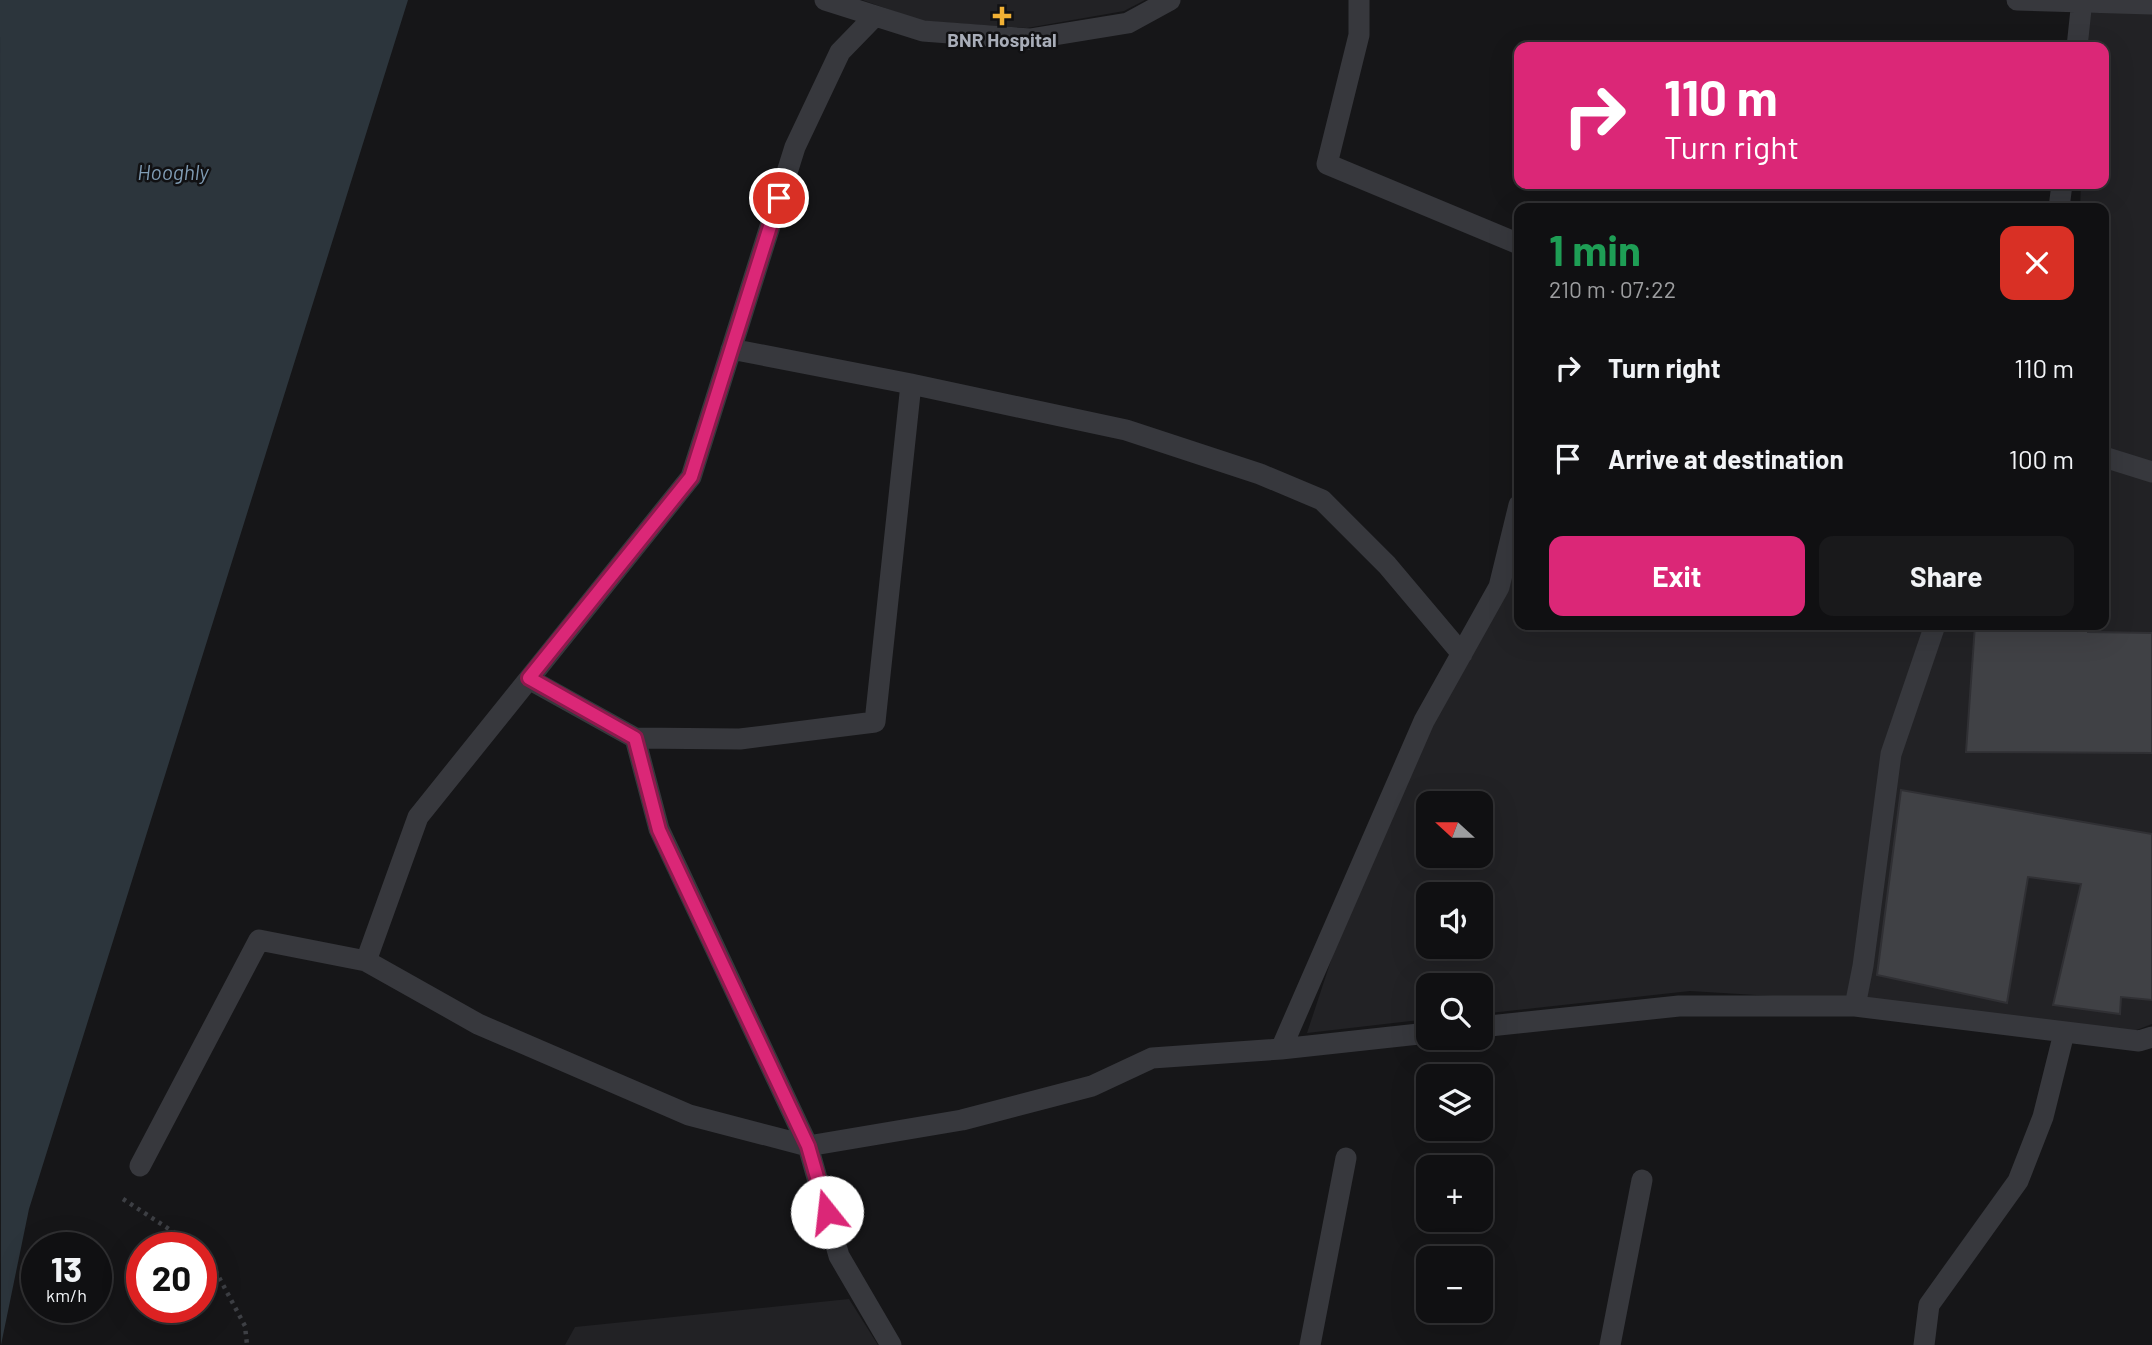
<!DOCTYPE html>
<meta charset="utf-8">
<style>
body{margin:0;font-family:Barlow,sans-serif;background:#19191b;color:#f1f3f6;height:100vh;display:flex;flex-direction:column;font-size:26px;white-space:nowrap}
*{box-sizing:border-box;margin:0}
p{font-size:23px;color:#9c9d9f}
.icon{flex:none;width:38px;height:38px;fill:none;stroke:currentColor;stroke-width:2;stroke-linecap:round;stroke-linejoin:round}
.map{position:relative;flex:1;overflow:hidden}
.sheet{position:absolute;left:1514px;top:203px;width:595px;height:427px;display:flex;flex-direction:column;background:#101012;border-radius:14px;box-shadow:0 7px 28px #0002,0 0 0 2px #303032}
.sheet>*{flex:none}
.hud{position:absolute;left:1514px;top:42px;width:595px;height:147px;border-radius:14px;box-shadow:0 7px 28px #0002,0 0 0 2px #303032;background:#db2777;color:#fff;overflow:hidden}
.needle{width:46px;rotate:291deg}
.fabs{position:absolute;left:1416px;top:791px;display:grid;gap:14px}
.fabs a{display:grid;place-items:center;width:77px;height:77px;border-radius:14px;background:#101012;box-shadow:0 7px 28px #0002,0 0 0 2px #303032;font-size:35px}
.speed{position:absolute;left:21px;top:1232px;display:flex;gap:14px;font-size:35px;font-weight:700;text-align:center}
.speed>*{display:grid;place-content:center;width:91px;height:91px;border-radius:50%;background:#101012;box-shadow:0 7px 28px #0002,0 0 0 2px #303032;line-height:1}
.speed small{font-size:18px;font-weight:400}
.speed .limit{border:10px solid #d22;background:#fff;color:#111}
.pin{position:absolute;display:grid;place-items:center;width:60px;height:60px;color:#fff;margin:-30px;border:4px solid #fff;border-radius:50%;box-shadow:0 2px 7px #0007}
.me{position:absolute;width:77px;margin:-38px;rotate:344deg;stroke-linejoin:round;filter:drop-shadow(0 0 5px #0008)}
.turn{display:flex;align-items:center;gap:24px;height:147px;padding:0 35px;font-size:32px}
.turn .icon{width:91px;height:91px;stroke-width:2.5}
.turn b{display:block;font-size:49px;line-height:60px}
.round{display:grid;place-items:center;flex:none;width:74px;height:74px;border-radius:14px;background:#19191b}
.overview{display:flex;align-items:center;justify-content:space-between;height:119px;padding:0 35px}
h1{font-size:42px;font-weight:700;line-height:52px;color:#1e9e55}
.primary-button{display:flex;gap:14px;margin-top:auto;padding:14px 35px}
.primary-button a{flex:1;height:80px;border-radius:14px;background:#db2777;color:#fff;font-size:28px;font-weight:700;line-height:80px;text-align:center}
.primary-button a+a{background:#19191b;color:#f1f3f6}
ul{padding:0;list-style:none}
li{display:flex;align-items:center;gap:21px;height:91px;padding:0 35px}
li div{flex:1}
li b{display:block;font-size:26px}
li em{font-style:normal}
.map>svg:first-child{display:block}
</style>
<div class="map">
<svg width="2152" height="1345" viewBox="0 0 2152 1345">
<rect width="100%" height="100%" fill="#161618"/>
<path fill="#222225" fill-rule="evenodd" d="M 862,0 L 1145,0 L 1124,11 L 1027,28 L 922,21 Z
M 2087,13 L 2152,13 L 2152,1024 L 2134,1031 L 1886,1003 L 1690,991 L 1481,1014 L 1480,985 L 1428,985 L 1428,1019 L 1307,1033 L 1349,906 L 1519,525 L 1519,625 L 2104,625 L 2104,208 L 2080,208 L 2081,184 L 2104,184 L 2104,47 L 2086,47 ZM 1428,803 L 1480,803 L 1480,856 L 1428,856 ZM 1428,894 L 1480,894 L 1480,947 L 1428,947 Z
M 849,1299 L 878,1345 L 565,1345 L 575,1327 Z"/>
<path fill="#2c353c" d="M 0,0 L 408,0 L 29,1209 L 1,1345 Z"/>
<path fill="#404145" stroke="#303034" stroke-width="2" d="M 1975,625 L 2088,625 L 2088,632 L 2152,633 L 2152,753 L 1966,752 Z
M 1901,790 L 2152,834 L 2152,1000 L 2121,997 L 2120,1014 L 2053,1005 L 2081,884 L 2028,877 L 2007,1003 L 1877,975 Z"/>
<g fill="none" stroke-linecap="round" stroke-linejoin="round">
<path stroke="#3d3f44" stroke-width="4.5" stroke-dasharray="3.5 5" stroke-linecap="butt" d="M 123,1199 L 198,1248
M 201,1250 L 206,1253 L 245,1326 L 247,1345"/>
<path stroke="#37383d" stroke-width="21" d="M 825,0 L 923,31 L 1030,39 L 1128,23 L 1170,0
M 1359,0 L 1359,35 L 1327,164 L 1519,244
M 2017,0 L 2152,4
M 2077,47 L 2082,0
M 2059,208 L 2062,184
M 731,349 L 911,384 L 1126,430 L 1260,474 L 1322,500 L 1387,565 L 1462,654
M 2104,457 L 2152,472
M 529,679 L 635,738 L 740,739 L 875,722 L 911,384
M 635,738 L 659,829 L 808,1146 L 839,1256 L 891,1345
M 366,961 L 418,817 L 691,477 L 795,147 L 840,52 L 875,16
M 1855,1006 L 1863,966 L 1891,754 L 1935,625
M 1480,1027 L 1679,1006 L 1855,1006 L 2139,1041 L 2152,1037
M 1281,1049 L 1424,721 L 1499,587 L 1519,505
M 140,1166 L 259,940 L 366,961 L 478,1024 L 689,1115 L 808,1146 L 962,1120 L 1092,1086 L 1152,1058 L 1281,1049 L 1428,1033
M 1310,1345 L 1346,1158
M 1610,1345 L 1642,1180
M 1924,1345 L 1929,1305 L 2018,1181 L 2043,1117 L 2064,1033"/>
</g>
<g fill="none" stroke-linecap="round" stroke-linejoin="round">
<defs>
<path id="route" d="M 779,198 L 691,477 L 529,678 L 635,738 L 659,830 L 808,1146 L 827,1212"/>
</defs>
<use href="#route" stroke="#8e194d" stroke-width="18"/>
<use href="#route" stroke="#db2777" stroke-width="12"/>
</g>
<path fill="#f2b134" stroke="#111113" stroke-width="2.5" d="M998.5 5.5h7v7h7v7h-7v7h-7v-7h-7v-7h7z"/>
<g text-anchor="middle" stroke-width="5" stroke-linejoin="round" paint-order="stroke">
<g font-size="19" font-weight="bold" fill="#a8adb8" stroke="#111113">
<text x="1002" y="47">BNR Hospital</text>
</g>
<g font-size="21" font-style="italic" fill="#7f9bb3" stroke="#111113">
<text x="173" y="180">Hooghly</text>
</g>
</g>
</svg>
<div class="fabs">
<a><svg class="needle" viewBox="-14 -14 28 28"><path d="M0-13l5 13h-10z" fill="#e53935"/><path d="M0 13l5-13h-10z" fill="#9c9d9f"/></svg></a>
<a><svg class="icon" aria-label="sound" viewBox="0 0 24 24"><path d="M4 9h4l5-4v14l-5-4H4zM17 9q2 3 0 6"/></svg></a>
<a><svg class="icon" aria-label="search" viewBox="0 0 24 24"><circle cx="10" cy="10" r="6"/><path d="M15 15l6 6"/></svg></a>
<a><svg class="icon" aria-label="layers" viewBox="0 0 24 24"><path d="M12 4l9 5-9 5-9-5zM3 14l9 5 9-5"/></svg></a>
<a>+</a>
<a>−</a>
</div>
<div class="speed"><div>13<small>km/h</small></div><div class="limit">20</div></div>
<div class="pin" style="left:779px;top:198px;background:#d93025"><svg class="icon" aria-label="arrive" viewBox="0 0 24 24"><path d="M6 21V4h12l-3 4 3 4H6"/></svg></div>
<svg class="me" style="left:827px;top:1212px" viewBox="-20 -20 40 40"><circle r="19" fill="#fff"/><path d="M0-13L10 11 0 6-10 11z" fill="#db2777"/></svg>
<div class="hud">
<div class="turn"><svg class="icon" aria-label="right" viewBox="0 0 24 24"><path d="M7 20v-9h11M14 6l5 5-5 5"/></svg><div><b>110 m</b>Turn right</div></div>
</div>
<section class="sheet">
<div class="overview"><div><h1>1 min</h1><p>210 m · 07:22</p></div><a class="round" style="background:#d93025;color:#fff"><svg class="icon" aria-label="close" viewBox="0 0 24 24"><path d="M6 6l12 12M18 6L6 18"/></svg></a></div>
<ul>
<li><svg class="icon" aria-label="right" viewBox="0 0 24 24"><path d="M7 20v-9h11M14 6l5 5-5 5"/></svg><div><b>Turn right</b></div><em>110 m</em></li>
<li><svg class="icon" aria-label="arrive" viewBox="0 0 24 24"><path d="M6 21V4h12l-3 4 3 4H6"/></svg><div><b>Arrive at destination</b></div><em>100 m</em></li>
</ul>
<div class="primary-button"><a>Exit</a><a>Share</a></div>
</section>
</div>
